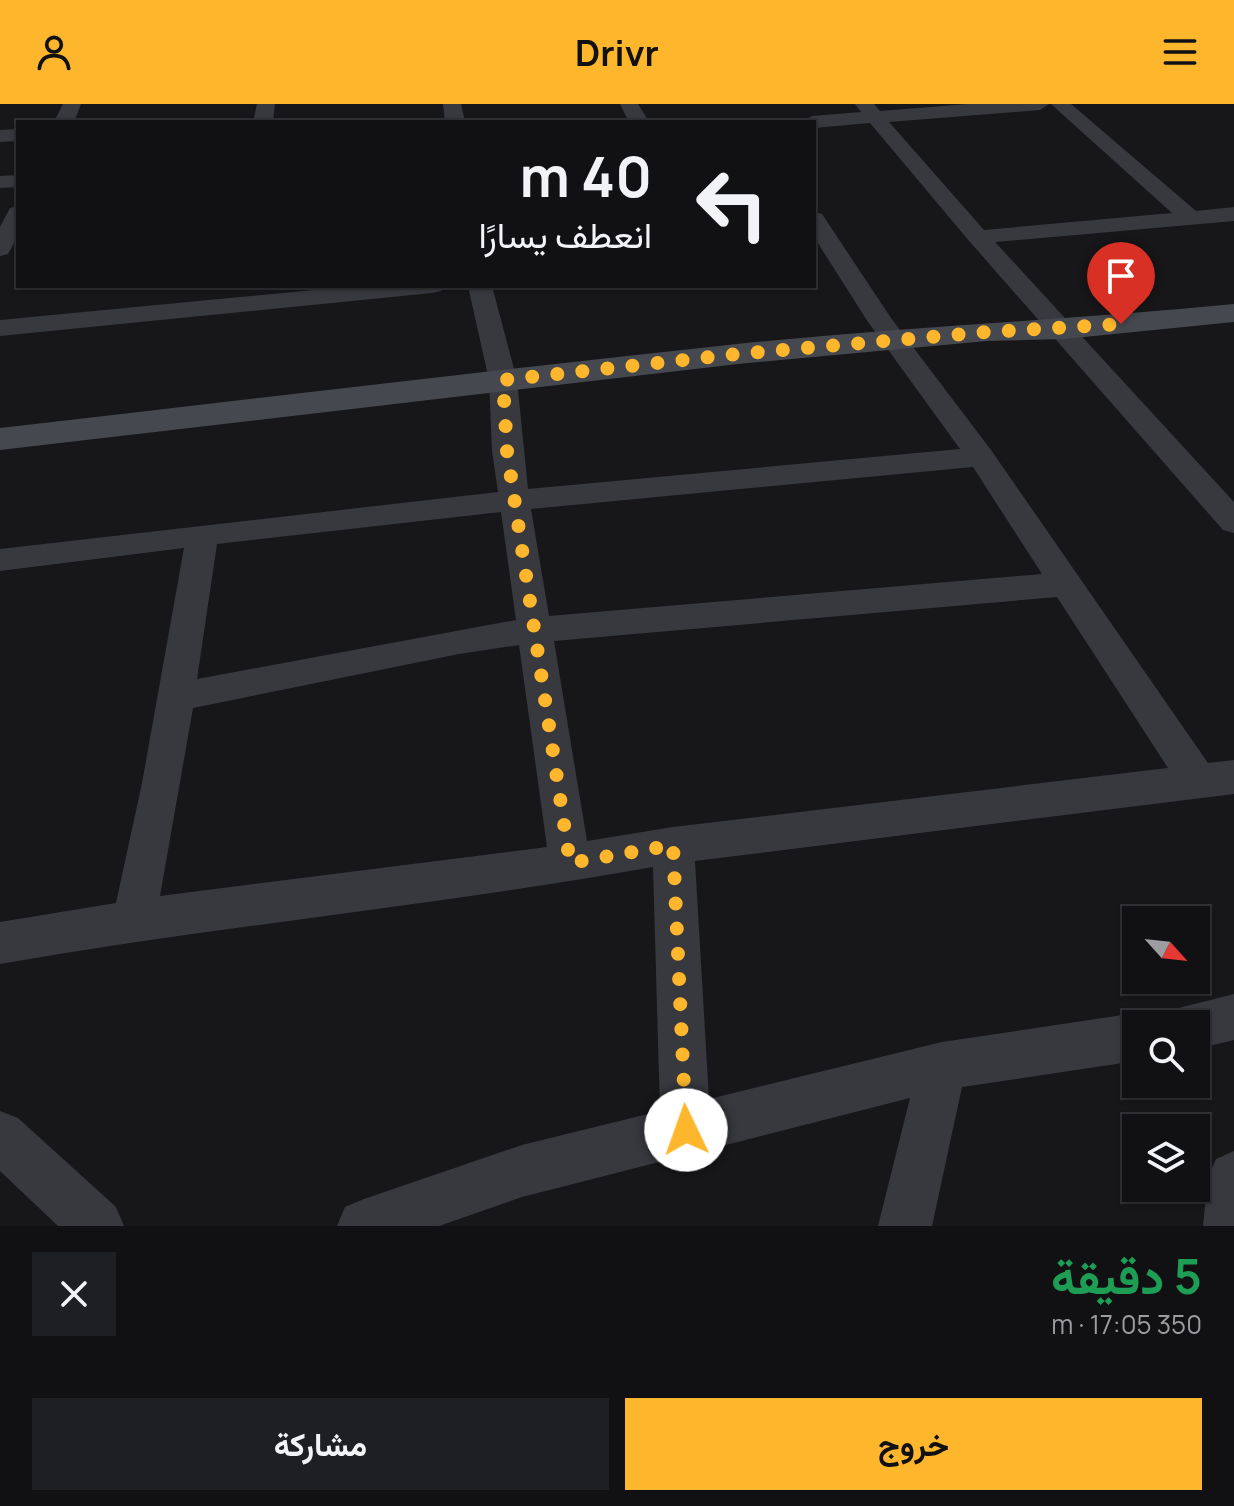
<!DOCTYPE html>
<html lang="ar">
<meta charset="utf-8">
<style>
body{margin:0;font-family:Manrope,Vazirmatn,sans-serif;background:#1e1f22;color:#f1f3f6;direction:rtl;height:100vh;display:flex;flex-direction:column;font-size:30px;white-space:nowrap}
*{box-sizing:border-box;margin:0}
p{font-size:26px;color:#9c9da0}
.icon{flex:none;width:44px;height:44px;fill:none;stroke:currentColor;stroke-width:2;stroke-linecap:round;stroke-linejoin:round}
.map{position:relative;height:1122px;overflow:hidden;direction:ltr}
.details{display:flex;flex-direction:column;background:#111114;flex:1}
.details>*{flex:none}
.hud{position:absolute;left:16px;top:16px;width:800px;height:168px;border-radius:0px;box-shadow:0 2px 6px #0004,0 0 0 2px #303134;direction:rtl;background:#111114;color:#f1f3f6;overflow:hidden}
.needle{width:52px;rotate:117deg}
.buttons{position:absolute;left:1122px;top:802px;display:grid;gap:16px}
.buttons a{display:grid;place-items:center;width:88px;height:88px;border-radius:0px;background:#111114;box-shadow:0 2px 6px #0004,0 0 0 2px #303134;font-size:40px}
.pin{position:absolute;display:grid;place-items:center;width:68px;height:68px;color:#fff;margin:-82px -34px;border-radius:50% 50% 50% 0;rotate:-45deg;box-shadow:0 0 8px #0007}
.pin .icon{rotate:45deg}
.me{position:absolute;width:88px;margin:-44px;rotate:357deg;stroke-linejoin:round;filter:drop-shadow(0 0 6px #0008)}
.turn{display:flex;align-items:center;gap:28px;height:168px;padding:0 32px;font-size:36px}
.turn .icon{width:104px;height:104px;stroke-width:2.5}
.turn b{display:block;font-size:56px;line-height:68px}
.round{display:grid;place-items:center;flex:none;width:84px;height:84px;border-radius:0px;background:#1e1f22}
.summary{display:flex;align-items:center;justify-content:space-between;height:136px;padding:0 32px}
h1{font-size:48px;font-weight:700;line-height:60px;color:#1e9e55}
.primary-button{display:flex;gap:16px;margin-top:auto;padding:16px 32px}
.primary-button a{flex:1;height:92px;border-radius:0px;background:#feb72c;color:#111;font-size:32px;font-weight:700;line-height:92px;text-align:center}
.primary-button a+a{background:#1e1f22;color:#f1f3f6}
header{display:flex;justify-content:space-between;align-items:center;height:104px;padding:0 32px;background:#feb72c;color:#111;font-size:36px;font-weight:700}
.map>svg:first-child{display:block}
</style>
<header><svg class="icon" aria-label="menu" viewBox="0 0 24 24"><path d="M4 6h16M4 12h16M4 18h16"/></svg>Drivr<svg class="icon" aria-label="person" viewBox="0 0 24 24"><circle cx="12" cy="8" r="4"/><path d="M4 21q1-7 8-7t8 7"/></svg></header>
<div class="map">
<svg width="1234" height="1122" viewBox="0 0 1234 1122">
<rect width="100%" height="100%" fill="#17171a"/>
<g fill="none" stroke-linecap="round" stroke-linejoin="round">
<path fill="#38393f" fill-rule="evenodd" d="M 63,0 L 81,0 L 74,18 L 54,18 Z
M 257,0 L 275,0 L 273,18 L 253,18 Z
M 443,0 L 461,0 L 465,18 L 445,18 Z
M 620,0 L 638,0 L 649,18 L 629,18 Z
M 855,0 L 874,0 L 880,7 L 968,0 L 1049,0 L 1040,6 L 889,18 L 984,126 L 1172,109 L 1051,0 L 1071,0 L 1196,107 L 1234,103 L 1234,117 L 995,138 L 1234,398 L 1234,429 L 1223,426 L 970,138 L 870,19 L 814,24 L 814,18 L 802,18 L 812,12 L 861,8 Z
M 18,25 L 18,37 L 0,38 L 0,26 Z
M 18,71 L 18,83 L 0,84 L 0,72 Z
M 18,102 L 18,132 L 8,150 L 0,152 L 0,123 L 10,104 Z
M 814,108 L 822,110 L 891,214 L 991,346 L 1208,659 L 1234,656 L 1234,690 L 695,757 L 709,995 L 942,938 L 1136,909 L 1153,916 L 1154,920 L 1136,920 L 1136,957 L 962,983 L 932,1122 L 878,1122 L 910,994 L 522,1093 L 439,1122 L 337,1122 L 345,1103 L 364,1095 L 522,1041 L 660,1007 L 653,763 C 436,802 217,822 0,860 L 0,818 L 116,799 L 142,679 L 184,444 L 0,467 L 0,445 L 498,388 L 492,347 L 489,276 L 468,182 L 492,182 L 517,276 L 528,385 L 960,345 L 868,218 L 814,133 ZM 973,363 L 1042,470 L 549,512 L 531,405 ZM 501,408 L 516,516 L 197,575 L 217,440 ZM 1057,493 L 1168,664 L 673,723 L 587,737 L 554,537 ZM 519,541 L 547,743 L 160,792 L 193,604 L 459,550 Z
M 356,182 L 444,182 L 441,187 L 432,189 L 0,232 L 0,216 Z
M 1234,890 L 1234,936 L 1196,945 L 1196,920 L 1173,920 L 1179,904 Z
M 0,1007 L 18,1014 L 116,1103 L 124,1122 L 58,1122 L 0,1067 Z
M 1234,1047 L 1234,1122 L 1203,1122 L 1208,1073 L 1216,1055 Z"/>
<path fill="#46484f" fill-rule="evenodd" d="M 1234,200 L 1234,218 L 1064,235 L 987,237 L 738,260 L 0,346 L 0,324 C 246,296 491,266 737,240 C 903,223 1069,216 1234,200 Z"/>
</g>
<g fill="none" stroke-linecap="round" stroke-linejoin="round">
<path stroke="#feb72c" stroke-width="14" stroke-dasharray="0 25.2" d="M 686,1026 L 673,741 L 570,759 L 507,347 L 503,276 L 738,250 L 987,228 L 1121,220"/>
</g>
</svg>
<div class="buttons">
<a><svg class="needle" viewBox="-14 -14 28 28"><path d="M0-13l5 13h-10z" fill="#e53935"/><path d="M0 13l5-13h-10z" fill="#9c9da0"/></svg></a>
<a><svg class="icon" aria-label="search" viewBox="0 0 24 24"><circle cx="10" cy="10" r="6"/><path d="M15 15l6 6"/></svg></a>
<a><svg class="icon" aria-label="layers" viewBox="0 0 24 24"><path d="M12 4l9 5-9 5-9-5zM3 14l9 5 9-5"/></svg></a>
</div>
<div class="pin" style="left:1121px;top:220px;background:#d93025"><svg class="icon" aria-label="arrive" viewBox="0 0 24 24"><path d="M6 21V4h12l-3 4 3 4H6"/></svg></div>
<svg class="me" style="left:686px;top:1026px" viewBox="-20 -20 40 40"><circle r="19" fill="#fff"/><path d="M0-13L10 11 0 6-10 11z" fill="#feb72c"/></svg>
<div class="hud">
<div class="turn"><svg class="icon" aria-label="left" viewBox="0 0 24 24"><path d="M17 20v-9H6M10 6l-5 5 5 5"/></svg><div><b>40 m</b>انعطف يسارًا</div></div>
</div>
</div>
<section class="details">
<div class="summary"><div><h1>5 دقيقة</h1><p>350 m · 17:05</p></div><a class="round"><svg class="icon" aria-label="close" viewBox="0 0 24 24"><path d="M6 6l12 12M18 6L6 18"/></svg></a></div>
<div class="primary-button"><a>خروج</a><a>مشاركة</a></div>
</section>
